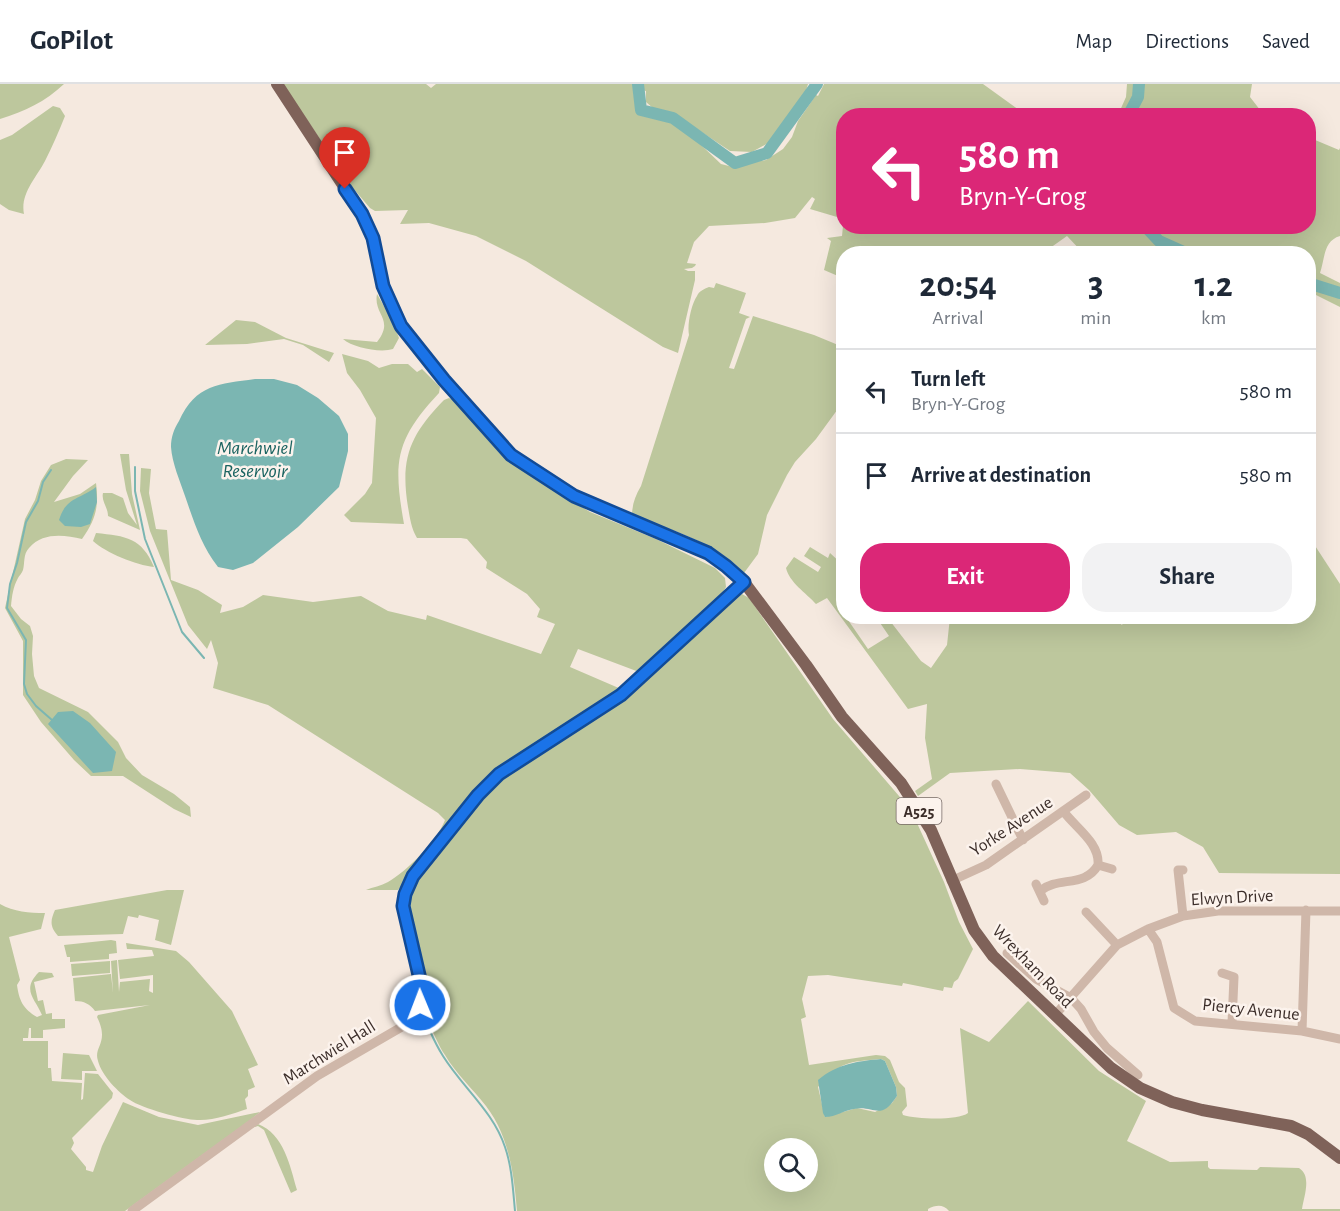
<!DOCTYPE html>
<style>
body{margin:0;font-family:"Alegreya Sans",sans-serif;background:#f2f2f3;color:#1f2937;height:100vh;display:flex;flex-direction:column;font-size:22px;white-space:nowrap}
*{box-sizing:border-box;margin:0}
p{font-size:20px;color:#747a83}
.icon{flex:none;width:33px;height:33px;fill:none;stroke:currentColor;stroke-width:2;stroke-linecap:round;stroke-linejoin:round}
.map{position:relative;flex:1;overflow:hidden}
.sheet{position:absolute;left:836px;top:162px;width:480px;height:378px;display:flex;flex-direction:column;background:#fff;border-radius:24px;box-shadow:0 6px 24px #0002}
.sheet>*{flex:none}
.top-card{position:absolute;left:836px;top:24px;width:480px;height:126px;border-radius:24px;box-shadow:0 6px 24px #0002;background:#db2777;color:#fff;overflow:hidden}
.fabs{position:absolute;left:764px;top:1054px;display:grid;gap:12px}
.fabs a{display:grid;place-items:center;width:54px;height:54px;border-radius:50%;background:#fff;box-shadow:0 6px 24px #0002;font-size:30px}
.pin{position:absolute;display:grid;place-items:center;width:51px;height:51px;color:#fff;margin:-62px -26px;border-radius:50% 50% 50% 0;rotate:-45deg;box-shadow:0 0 6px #0007}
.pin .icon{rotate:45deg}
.me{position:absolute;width:66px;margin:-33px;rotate:359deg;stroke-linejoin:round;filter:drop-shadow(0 0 4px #0008)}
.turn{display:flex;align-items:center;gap:21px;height:126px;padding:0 24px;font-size:27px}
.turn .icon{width:78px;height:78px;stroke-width:2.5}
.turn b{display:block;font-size:42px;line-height:51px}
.eta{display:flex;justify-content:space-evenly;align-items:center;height:102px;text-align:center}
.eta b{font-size:36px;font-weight:700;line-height:42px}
.action{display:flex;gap:12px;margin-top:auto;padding:12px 24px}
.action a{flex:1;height:69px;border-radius:24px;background:#db2777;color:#fff;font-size:24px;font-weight:700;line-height:69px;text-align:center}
.action a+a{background:#f2f2f3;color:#1f2937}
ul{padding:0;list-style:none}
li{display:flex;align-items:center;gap:18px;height:84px;padding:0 24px;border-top:2px solid #e0e1e3}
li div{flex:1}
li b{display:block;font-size:22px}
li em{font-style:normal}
header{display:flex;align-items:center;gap:36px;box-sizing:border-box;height:84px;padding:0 30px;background:#fff;border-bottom:2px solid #e0e1e3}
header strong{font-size:28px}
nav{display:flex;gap:33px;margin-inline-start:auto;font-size:21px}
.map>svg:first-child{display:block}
</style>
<header>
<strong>GoPilot</strong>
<nav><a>Map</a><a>Directions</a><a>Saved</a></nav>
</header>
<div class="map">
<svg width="1340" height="1127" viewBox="0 0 1340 1127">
<rect width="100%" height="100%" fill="#f5e9df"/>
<path fill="#bdc79d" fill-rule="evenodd" d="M 0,0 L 64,0 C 45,18 25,27 0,35 Z
M 283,0 L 426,0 L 431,4 L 436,0 L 808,0 L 805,10 L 770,58 L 752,68 L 730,67 L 676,31 L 654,25 L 646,18 L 646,7 L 633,4 L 636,28 L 672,37 L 699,59 L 721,80 L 737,84 L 744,80 L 766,76 L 783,65 L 792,53 L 798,37 L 816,11 L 818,12 L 824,0 L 983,0 L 1026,31 L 843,32 L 843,142 L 837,133 L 810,125 L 815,115 L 812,113 L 795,134 L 765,139 L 709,142 L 694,158 L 687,179 L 696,180 L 695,182 L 692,184 L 684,185 L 688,187 L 695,187 L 695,196 L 678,269 L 663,263 L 526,177 L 476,152 L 429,139 L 400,140 L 408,126 L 375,127 L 370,124 L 352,103 Z
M 1127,0 L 1252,0 L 1250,13 L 1264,31 L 1118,31 L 1126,13 Z
M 53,22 L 60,24 L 65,32 C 59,47 52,63 45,77 C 36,94 20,110 24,130 L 9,126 L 0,120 L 0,56 L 12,51 Z
M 1308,53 L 1339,66 L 1340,64 L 1340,152 C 1323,157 1325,175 1320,189 L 1340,199 L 1340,223 L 1308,207 L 1308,170 L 1083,169 L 1067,152 L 1043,169 L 843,170 L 843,228 C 838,219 834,201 838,192 L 824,186 L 831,157 L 827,154 L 842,152 L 843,142 L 1308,142 Z
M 716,199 L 746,209 L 739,229 L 750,233 L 746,235 L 729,284 L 734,285 L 753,232 L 814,251 L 843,263 L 843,318 L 816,355 L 795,378 L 787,391 L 767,431 L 758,470 L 744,489 C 717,459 670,445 632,432 C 632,421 635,412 641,402 L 689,251 C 687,241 691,221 697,212 C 699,207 704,205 709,203 L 714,204 Z
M 377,210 L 393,238 L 399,254 L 393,265 C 381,269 353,264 343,255 L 377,258 C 395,235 373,231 377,210 Z
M 236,236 L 255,238 L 286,254 L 334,269 L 329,278 L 303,261 L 284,255 L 247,260 L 205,261 Z
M 342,270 L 368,277 L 379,284 L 392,280 L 408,280 L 417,288 L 422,285 L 440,303 L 439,309 C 395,356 393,378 404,440 L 351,438 L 344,431 L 365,410 L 372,399 L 376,334 L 360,306 L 347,289 Z
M 449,314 L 453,316 L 497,366 L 522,385 L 590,428 L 656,455 L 715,484 L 725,494 L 726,503 L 718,516 L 639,588 L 578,565 L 570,583 L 621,605 L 597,623 L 501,685 L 478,704 L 398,806 L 366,806 C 373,803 381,802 388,798 C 407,787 437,757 445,736 L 438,729 L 268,621 L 213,604 L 218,579 L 211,556 L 207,565 L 188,541 L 150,447 L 140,407 L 141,384 L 151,385 L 149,409 L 156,445 L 167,446 L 171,496 L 198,506 L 222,521 L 220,529 L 243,523 L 263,511 L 313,518 L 361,512 L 388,527 L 426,536 L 427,531 L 541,570 L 555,540 L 537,533 L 540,525 L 527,510 L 486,484 L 487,478 L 467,455 L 461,454 L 417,454 C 411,444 410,434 408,423 C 400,374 410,351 444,316 Z
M 120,370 L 129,370 L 132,410 L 140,446 L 108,432 C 108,423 101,417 103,409 L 112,409 L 123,414 L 128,429 L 137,441 L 126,406 Z
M 66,375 L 88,376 L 73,392 L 54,418 L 80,410 L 96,399 C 99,423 96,435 82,455 C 64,451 43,448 29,464 C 23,470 25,479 23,486 C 22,489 19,492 18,494 C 13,503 12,512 11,522 L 21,535 L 30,542 L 33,552 L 32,570 L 34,592 L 39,604 L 88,628 L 118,658 L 126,674 L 142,691 L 174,710 L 190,723 L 191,733 L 174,725 L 123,692 L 91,692 L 74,676 L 41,638 L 23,611 L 23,557 L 5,524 L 25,435 L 35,416 L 41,397 L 51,381 Z
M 96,449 C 126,452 142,454 154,483 C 136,481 106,469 93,457 Z
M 1308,451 L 1340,500 L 1340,790 L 1219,789 L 1203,763 L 1176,748 L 1137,751 L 1119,741 L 1089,706 L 1070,689 L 1020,685 L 950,689 L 918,712 L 915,707 L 932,695 L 925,654 L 927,620 L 908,625 L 827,514 L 816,520 C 806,509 789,498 786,484 L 794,473 L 818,488 L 821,483 L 804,472 L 810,463 L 828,474 L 830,469 L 843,481 L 843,523 L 841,525 L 843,532 L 846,533 L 868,565 L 889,552 L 876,533 L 887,533 L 921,577 L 931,584 L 947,561 L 950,533 L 1113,533 L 1122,541 L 1123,539 L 1140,533 L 1308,532 Z
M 742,510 L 749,514 L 833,635 L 911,726 L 944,798 L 959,838 L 973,865 L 958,895 L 954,898 L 952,904 L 944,903 L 943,907 L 903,899 L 902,902 L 828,891 L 808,892 L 802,915 L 806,933 L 801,935 L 809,981 L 876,971 L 885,972 L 890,976 L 899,998 L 905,1004 L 907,1022 L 902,1028 L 903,1031 C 916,1035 957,1037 968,1029 L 960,944 L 989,958 L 1028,917 L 1099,987 L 1146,1017 L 1127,1057 L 1170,1078 L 1208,1077 L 1208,1083 L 1210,1085 L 1257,1086 L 1260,1083 L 1299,1084 C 1312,1092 1304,1112 1302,1125 L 1340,1125 L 1340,1127 L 949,1127 C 943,1120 936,1121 928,1125 L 928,1127 L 517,1127 C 514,1090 509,1052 486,1022 C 473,1005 456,990 445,971 C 438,961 434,949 428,938 L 419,938 L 420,930 L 407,822 L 412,801 L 491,704 L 528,675 L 604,630 L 733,512 ZM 881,975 L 885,977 L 896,1003 L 897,1012 L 892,1019 L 875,1028 L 857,1024 L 825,1033 L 818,1003 C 841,977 848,978 881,975 ZM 774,1065 L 807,1065 L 807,1098 L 774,1098 Z
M 167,806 L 184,806 L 171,861 L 155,856 L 159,836 L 139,831 L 138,834 L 128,832 L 123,850 L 58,852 C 50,843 50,837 55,826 Z
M 0,820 C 14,828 29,829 45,829 L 41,845 L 9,853 L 20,896 L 17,901 C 19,916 23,925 37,933 L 42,931 C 35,914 21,906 39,888 L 52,889 L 54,893 L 34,898 L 38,917 L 43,916 L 46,930 L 52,929 L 52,935 L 65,935 L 65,944 L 43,946 L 43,954 L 31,954 L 31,944 L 29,944 L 28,954 L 23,954 L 23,957 L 48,957 L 48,984 L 51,984 L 52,997 L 82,999 L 81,1016 L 83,1015 L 85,989 L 98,990 L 113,1009 L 112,1014 L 72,1054 L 74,1059 L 71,1065 L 86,1083 L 86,1086 L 93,1088 L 102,1062 L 123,1018 L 159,1033 L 198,1041 L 260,1028 L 249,1037 L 125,1127 L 0,1127 Z
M 111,856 L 116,857 L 117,869 L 109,870 L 109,875 L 70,878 L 70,873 L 67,873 L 64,861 Z
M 126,859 L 176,867 L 189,878 L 232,927 L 258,981 L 248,985 L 255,1003 L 248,1006 L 248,1012 L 245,1015 L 247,1025 C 232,1030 213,1037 197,1036 C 184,1036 141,1024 130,1016 C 118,1008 102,992 98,977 C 93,962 110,959 97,933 L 98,931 L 150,921 L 95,927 C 90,920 84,917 75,917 L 73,894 L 111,890 L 113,909 L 111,877 L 117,876 L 119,908 L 120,898 L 150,895 L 149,907 L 153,909 L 153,891 L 120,895 L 118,876 L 154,872 L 152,866 L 127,865 Z
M 110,877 L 110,889 L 72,892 L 71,880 Z
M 63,969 L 89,971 L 97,987 L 82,987 L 82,996 L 61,995 Z
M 258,1040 C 284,1050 290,1082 297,1106 L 291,1109 L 264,1046 L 258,1042 L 251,1044 Z"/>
<path fill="#7bb6b2" d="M 255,295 L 274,295 L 297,301 L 318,314 L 339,332 L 348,350 L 348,367 L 339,403 L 298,443 L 253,479 L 233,486 L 218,483 C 201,461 194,438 185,412 C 180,397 172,379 171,363 C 171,353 174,345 179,337 C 196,300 219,300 255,295 Z
M 96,403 L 97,418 L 90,440 L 81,443 L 65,442 L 59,436 C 66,413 79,416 96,403 Z
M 73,627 L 90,639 L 116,668 L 112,687 L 93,689 L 48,640 L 58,628 Z
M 881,975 L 885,977 L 896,1003 L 897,1012 C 880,1038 875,1021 854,1025 C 844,1026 836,1033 825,1033 L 823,1029 L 818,996 C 837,980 858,977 881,975 Z"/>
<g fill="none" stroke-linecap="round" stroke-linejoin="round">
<path stroke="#7bb6b2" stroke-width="2" d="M 135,383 L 135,407 L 145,455 L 182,548 L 204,574
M 51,386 L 43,398 L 38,417 L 26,438 L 17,479 L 10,500 L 7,524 L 26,556 L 24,600 L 27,610 L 36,622 L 52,636
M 430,947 C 434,956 438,964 443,972 C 463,1004 493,1027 505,1063 C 512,1083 513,1106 515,1127"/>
<path stroke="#7bb6b2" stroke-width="12" d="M 638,0 L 641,26 L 673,34 L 735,79 L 767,69 L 817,0
M 1128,32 L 1138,13 L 1139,0
M 1145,142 L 1159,157 L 1188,170
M 1308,199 L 1340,209"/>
<path stroke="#cfb7a9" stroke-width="9" d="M 996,700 L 1023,756
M 1064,728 C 1076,744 1100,759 1098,781 L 1112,785
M 1183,786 L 1178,786 L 1183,832
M 951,797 L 986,781 L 1086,711
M 1036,800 L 1044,817
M 1040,807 C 1058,792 1085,804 1098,781
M 1086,828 L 1117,861
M 1148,845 L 1157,858 L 1174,924 L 1195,937 L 1302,947 L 1340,955
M 1007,869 L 1036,895 L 1071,914 L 1081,925 L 1094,948 L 1107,964 L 1138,991
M 1222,889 L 1234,893 L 1232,939
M 1055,931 L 1117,861 L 1148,845 L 1183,832 L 1218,827 L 1340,827
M 1302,947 L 1306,826
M 132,1127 L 317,992 L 405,941 C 408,938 413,935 415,931 C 431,908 410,849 403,822 L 405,810 L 413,792 L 478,711 L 499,690 L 621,611 L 744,498"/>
<path stroke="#7f6259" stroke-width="12" d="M 277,0 L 362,130 L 373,154 L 383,202 L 401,242 L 444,296 L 511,371 L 574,412 L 708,469 L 726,481 L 744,498 L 806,581 L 842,633 L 901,699 L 931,746 L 974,846 L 993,872 L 1111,984 L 1140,1004 L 1172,1018 L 1202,1026 L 1291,1042 L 1308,1050 L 1340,1074"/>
</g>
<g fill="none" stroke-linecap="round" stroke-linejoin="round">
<defs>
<path id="route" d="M 345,105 L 362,130 L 373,154 L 383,202 L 401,242 L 444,296 L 511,371 L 574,412 L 708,469 L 726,482 L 744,498 L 621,611 L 499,690 L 478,711 L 413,792 L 405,810 L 403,822 L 422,904 L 420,921"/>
</defs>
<use href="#route" stroke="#114b97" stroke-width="15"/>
<use href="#route" stroke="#1a73e8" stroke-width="10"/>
</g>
<g text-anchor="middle" stroke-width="5" stroke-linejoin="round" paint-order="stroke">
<rect fill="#fcf3ed" stroke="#766964" stroke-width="1.5" x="896.5" y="714" width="45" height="26" rx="4.5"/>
<g font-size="16" font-weight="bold" fill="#3c2e2a">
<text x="919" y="733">A525</text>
</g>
<g font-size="18" fill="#3c2e2a" stroke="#fcf3ed">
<text transform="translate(1011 742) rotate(-33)" y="6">Yorke Avenue</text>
<text transform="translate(1232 813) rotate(-3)" y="6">Elwyn Drive</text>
<text transform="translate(1033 882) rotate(46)" y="6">Wrexham Road</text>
<text transform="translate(1251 925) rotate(6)" y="6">Piercy Avenue</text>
<text transform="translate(329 968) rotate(-32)" y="6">Marchwiel Hall</text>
</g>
<g font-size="20" font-style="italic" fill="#1a6360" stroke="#fcf3ed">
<text x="255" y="370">Marchwiel<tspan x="255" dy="23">Reservoir</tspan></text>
</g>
</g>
</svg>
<div class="fabs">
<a><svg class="icon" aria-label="search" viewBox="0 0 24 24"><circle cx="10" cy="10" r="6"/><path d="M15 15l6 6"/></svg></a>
</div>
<div class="pin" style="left:345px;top:105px;background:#d93025"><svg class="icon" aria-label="arrive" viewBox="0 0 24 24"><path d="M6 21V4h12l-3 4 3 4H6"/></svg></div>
<svg class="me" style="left:420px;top:921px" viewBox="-20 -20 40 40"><circle r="17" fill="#1a73e8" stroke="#fff" stroke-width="3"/><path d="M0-11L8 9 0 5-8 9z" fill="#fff"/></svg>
<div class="top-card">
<div class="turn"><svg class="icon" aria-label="left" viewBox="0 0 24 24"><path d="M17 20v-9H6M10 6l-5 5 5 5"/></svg><div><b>580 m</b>Bryn-Y-Grog</div></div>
</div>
<section class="sheet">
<div class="eta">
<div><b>20:54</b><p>Arrival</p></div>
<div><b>3</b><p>min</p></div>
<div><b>1.2</b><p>km</p></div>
</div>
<ul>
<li><svg class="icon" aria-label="left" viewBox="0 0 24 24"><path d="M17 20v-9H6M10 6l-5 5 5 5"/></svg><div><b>Turn left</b><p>Bryn-Y-Grog</p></div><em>580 m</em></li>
<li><svg class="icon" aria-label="arrive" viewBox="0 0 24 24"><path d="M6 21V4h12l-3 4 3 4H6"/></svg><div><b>Arrive at destination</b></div><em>580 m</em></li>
</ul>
<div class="action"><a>Exit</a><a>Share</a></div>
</section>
</div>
